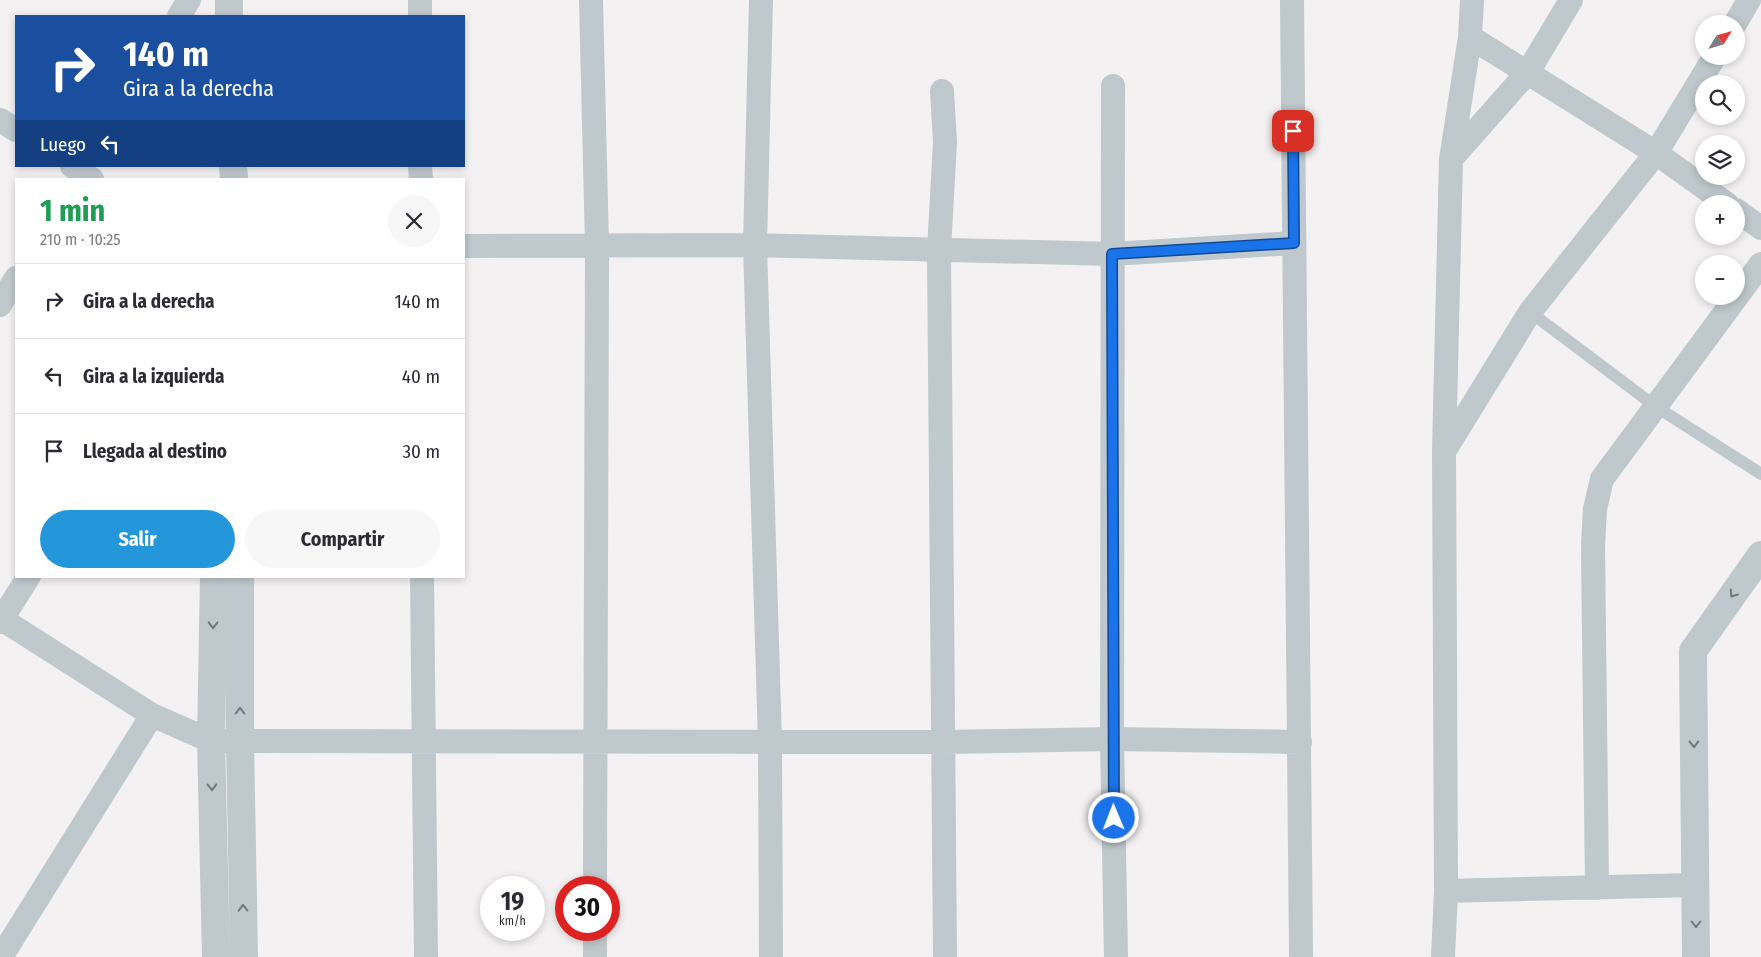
<!DOCTYPE html>
<html lang="es">
<meta charset="utf-8">
<style>
body{margin:0;font-family:"Fira Sans Condensed",sans-serif;background:#f7f7f7;color:#2b2b33;height:100vh;display:flex;flex-direction:column;font-size:19px;white-space:nowrap}
*{box-sizing:border-box;margin:0}
p{font-size:16px;color:#7c7c81}
.icon{flex:none;width:28px;height:28px;fill:none;stroke:currentColor;stroke-width:2;stroke-linecap:round;stroke-linejoin:round}
.map{position:relative;flex:1;overflow:hidden}
.sheet{position:absolute;left:15px;top:178px;width:450px;height:400px;display:flex;flex-direction:column;background:#fff;border-radius:0px;box-shadow:0 2px 8px #0003}
.sheet>*{flex:none}
.guide{position:absolute;left:15px;top:15px;width:450px;height:152px;border-radius:0px;box-shadow:0 2px 8px #0003;background:#1a4fa0;color:#fff;overflow:hidden}
.needle{width:32px;rotate:53deg}
.tools{position:absolute;left:1695px;top:15px;display:grid;gap:10px}
.tools a{display:grid;place-items:center;width:50px;height:50px;border-radius:50%;background:#fff;box-shadow:0 2px 8px #0003;font-size:25px}
.speed{position:absolute;left:480px;top:876px;display:flex;gap:10px;font-size:25px;font-weight:700;text-align:center}
.speed>*{display:grid;place-content:center;width:65px;height:65px;border-radius:50%;background:#fff;box-shadow:0 2px 8px #0003;line-height:1}
.speed small{font-size:12px;font-weight:400}
.speed .limit{border:8px solid #d22;background:#fff;color:#111}
.pin{position:absolute;display:grid;place-items:center;width:42px;height:42px;color:#fff;margin:-21px;border-radius:10px;box-shadow:0 2px 8px #0006}
.me{position:absolute;width:55px;margin:-28px;rotate:359deg;stroke-linejoin:round;filter:drop-shadow(0 0 4px #0008)}
.turn{display:flex;align-items:center;gap:18px;height:105px;padding:0 25px;font-size:22px}
.turn .icon{width:65px;height:65px;stroke-width:2.5}
.turn b{display:block;font-size:35px;line-height:42px}
.then{display:flex;align-items:center;height:48px;padding:0 25px;background:#0003;gap:10px;font-size:19px}
.round{display:grid;place-items:center;flex:none;width:52px;height:52px;border-radius:26px;background:#f7f7f7}
.headline{display:flex;align-items:center;justify-content:space-between;height:85px;padding:0 25px}
h1{font-size:30px;font-weight:700;line-height:38px;color:#1e9e55}
.cta{display:flex;gap:10px;margin-top:auto;padding:10px 25px}
.cta a{flex:1;height:58px;border-radius:30px;background:#2497db;color:#fff;font-size:20px;font-weight:700;line-height:58px;text-align:center}
.cta a+a{background:#f7f7f7;color:#2b2b33}
ul{padding:0;list-style:none}
li{display:flex;align-items:center;gap:15px;height:75px;padding:0 25px;border-top:1px solid #e1e1e2}
li div{flex:1}
li b{display:block;font-size:19px}
li em{font-style:normal}
.map>svg:first-child{display:block}
</style>
<div class="map">
<svg width="1761" height="957" viewBox="0 0 1761 957">
<rect width="100%" height="100%" fill="#f3f1f2"/>
<g fill="none" stroke-linecap="round" stroke-linejoin="round">
<path stroke="#bec8cd" stroke-width="12" d="M 1530,312 L 1655,406 L 1761,474"/>
<path stroke="#bec8cd" stroke-width="24" d="M 420,0 L 420,16
M 591,0 L 597,245 L 595,888
M 761,0 L 755,245 L 770,742 L 771,957
M 1292,0 L 1301,957
M 179,16 L 189,0
M 1735,24 L 1749,0
M 1470,37 L 1656,153 L 1727,204
M 1113,86 L 1112,739 L 1116,957
M 942,91 L 945,142 L 939,250 L 945,957
M 0,120 L 16,130
M 1451,159 L 1528,72 L 1571,0
M 72,166 L 92,179
M 420,166 L 421,179
M 1736,210 L 1761,228
M 464,246 L 755,245 L 1112,254 L 1294,243
M 0,305 L 16,278
M 1445,450 L 1530,312 L 1656,153 L 1715,56
M 422,576 L 426,957
M 0,618 L 152,715 L 211,741 L 942,742 L 1112,739 L 1300,742
M 0,622 L 29,576
M 1597,888 L 1593,546 L 1595,509 L 1602,479 L 1761,264
M 1446,891 L 1695,885
M 1,957 L 152,715
M 595,957 L 595,930
M 1443,957 L 1446,891 L 1444,451 L 1451,159 L 1470,37 L 1472,0"/>
<path stroke="#bec8cd" stroke-width="28" d="M 229,0 L 229,16
M 233,166 L 234,179
M 214,576 L 211,741 L 216,957
M 240,576 L 240,742 L 244,957
M 1696,957 L 1693,651 L 1761,555"/>
</g>
<defs><path id="oneway-chevron" d="M-2-3.5L2.5 0L-2 3.5" fill="none" stroke-width="1.6" stroke-linecap="round" stroke-linejoin="round" transform="scale(1.25)"/></defs>
<g stroke="#6d7a7f">
<use href="#oneway-chevron" transform="translate(1733 594) rotate(125)"/>
<use href="#oneway-chevron" transform="translate(213 625) rotate(91)"/>
<use href="#oneway-chevron" transform="translate(240 711) rotate(-90)"/>
<use href="#oneway-chevron" transform="translate(1694 744) rotate(89)"/>
<use href="#oneway-chevron" transform="translate(212 787) rotate(89)"/>
<use href="#oneway-chevron" transform="translate(243 908) rotate(-91)"/>
<use href="#oneway-chevron" transform="translate(1696 924) rotate(90)"/>
</g>
<g fill="none" stroke-linecap="round" stroke-linejoin="round">
<defs>
<path id="route" d="M 1114,818 L 1112,254 L 1294,243 L 1293,131"/>
</defs>
<use href="#route" stroke="#114b97" stroke-width="12"/>
<use href="#route" stroke="#1a73e8" stroke-width="9"/>
</g>
</svg>
<div class="tools">
<a><svg class="needle" viewBox="-14 -14 28 28"><path d="M0-13l5 13h-10z" fill="#e53935"/><path d="M0 13l5-13h-10z" fill="#7c7c81"/></svg></a>
<a><svg class="icon" aria-label="search" viewBox="0 0 24 24"><circle cx="10" cy="10" r="6"/><path d="M15 15l6 6"/></svg></a>
<a><svg class="icon" aria-label="layers" viewBox="0 0 24 24"><path d="M12 4l9 5-9 5-9-5zM3 14l9 5 9-5"/></svg></a>
<a>+</a>
<a>−</a>
</div>
<div class="speed"><div>19<small>km/h</small></div><div class="limit">30</div></div>
<div class="pin" style="left:1293px;top:131px;background:#d93025"><svg class="icon" aria-label="arrive" viewBox="0 0 24 24"><path d="M6 21V4h12l-3 4 3 4H6"/></svg></div>
<svg class="me" style="left:1114px;top:818px" viewBox="-20 -20 40 40"><circle r="17" fill="#1a73e8" stroke="#fff" stroke-width="3"/><path d="M0-11L8 9 0 5-8 9z" fill="#fff"/></svg>
<div class="guide">
<div class="turn"><svg class="icon" aria-label="right" viewBox="0 0 24 24"><path d="M7 20v-9h11M14 6l5 5-5 5"/></svg><div><b>140 m</b>Gira a la derecha</div></div>
<div class="then">Luego<svg class="icon" aria-label="left" viewBox="0 0 24 24"><path d="M17 20v-9H6M10 6l-5 5 5 5"/></svg></div>
</div>
<section class="sheet">
<div class="headline"><div><h1>1 min</h1><p>210 m · 10:25</p></div><a class="round"><svg class="icon" aria-label="close" viewBox="0 0 24 24"><path d="M6 6l12 12M18 6L6 18"/></svg></a></div>
<ul>
<li><svg class="icon" aria-label="right" viewBox="0 0 24 24"><path d="M7 20v-9h11M14 6l5 5-5 5"/></svg><div><b>Gira a la derecha</b></div><em>140 m</em></li>
<li><svg class="icon" aria-label="left" viewBox="0 0 24 24"><path d="M17 20v-9H6M10 6l-5 5 5 5"/></svg><div><b>Gira a la izquierda</b></div><em>40 m</em></li>
<li><svg class="icon" aria-label="arrive" viewBox="0 0 24 24"><path d="M6 21V4h12l-3 4 3 4H6"/></svg><div><b>Llegada al destino</b></div><em>30 m</em></li>
</ul>
<div class="cta"><a>Salir</a><a>Compartir</a></div>
</section>
</div>
